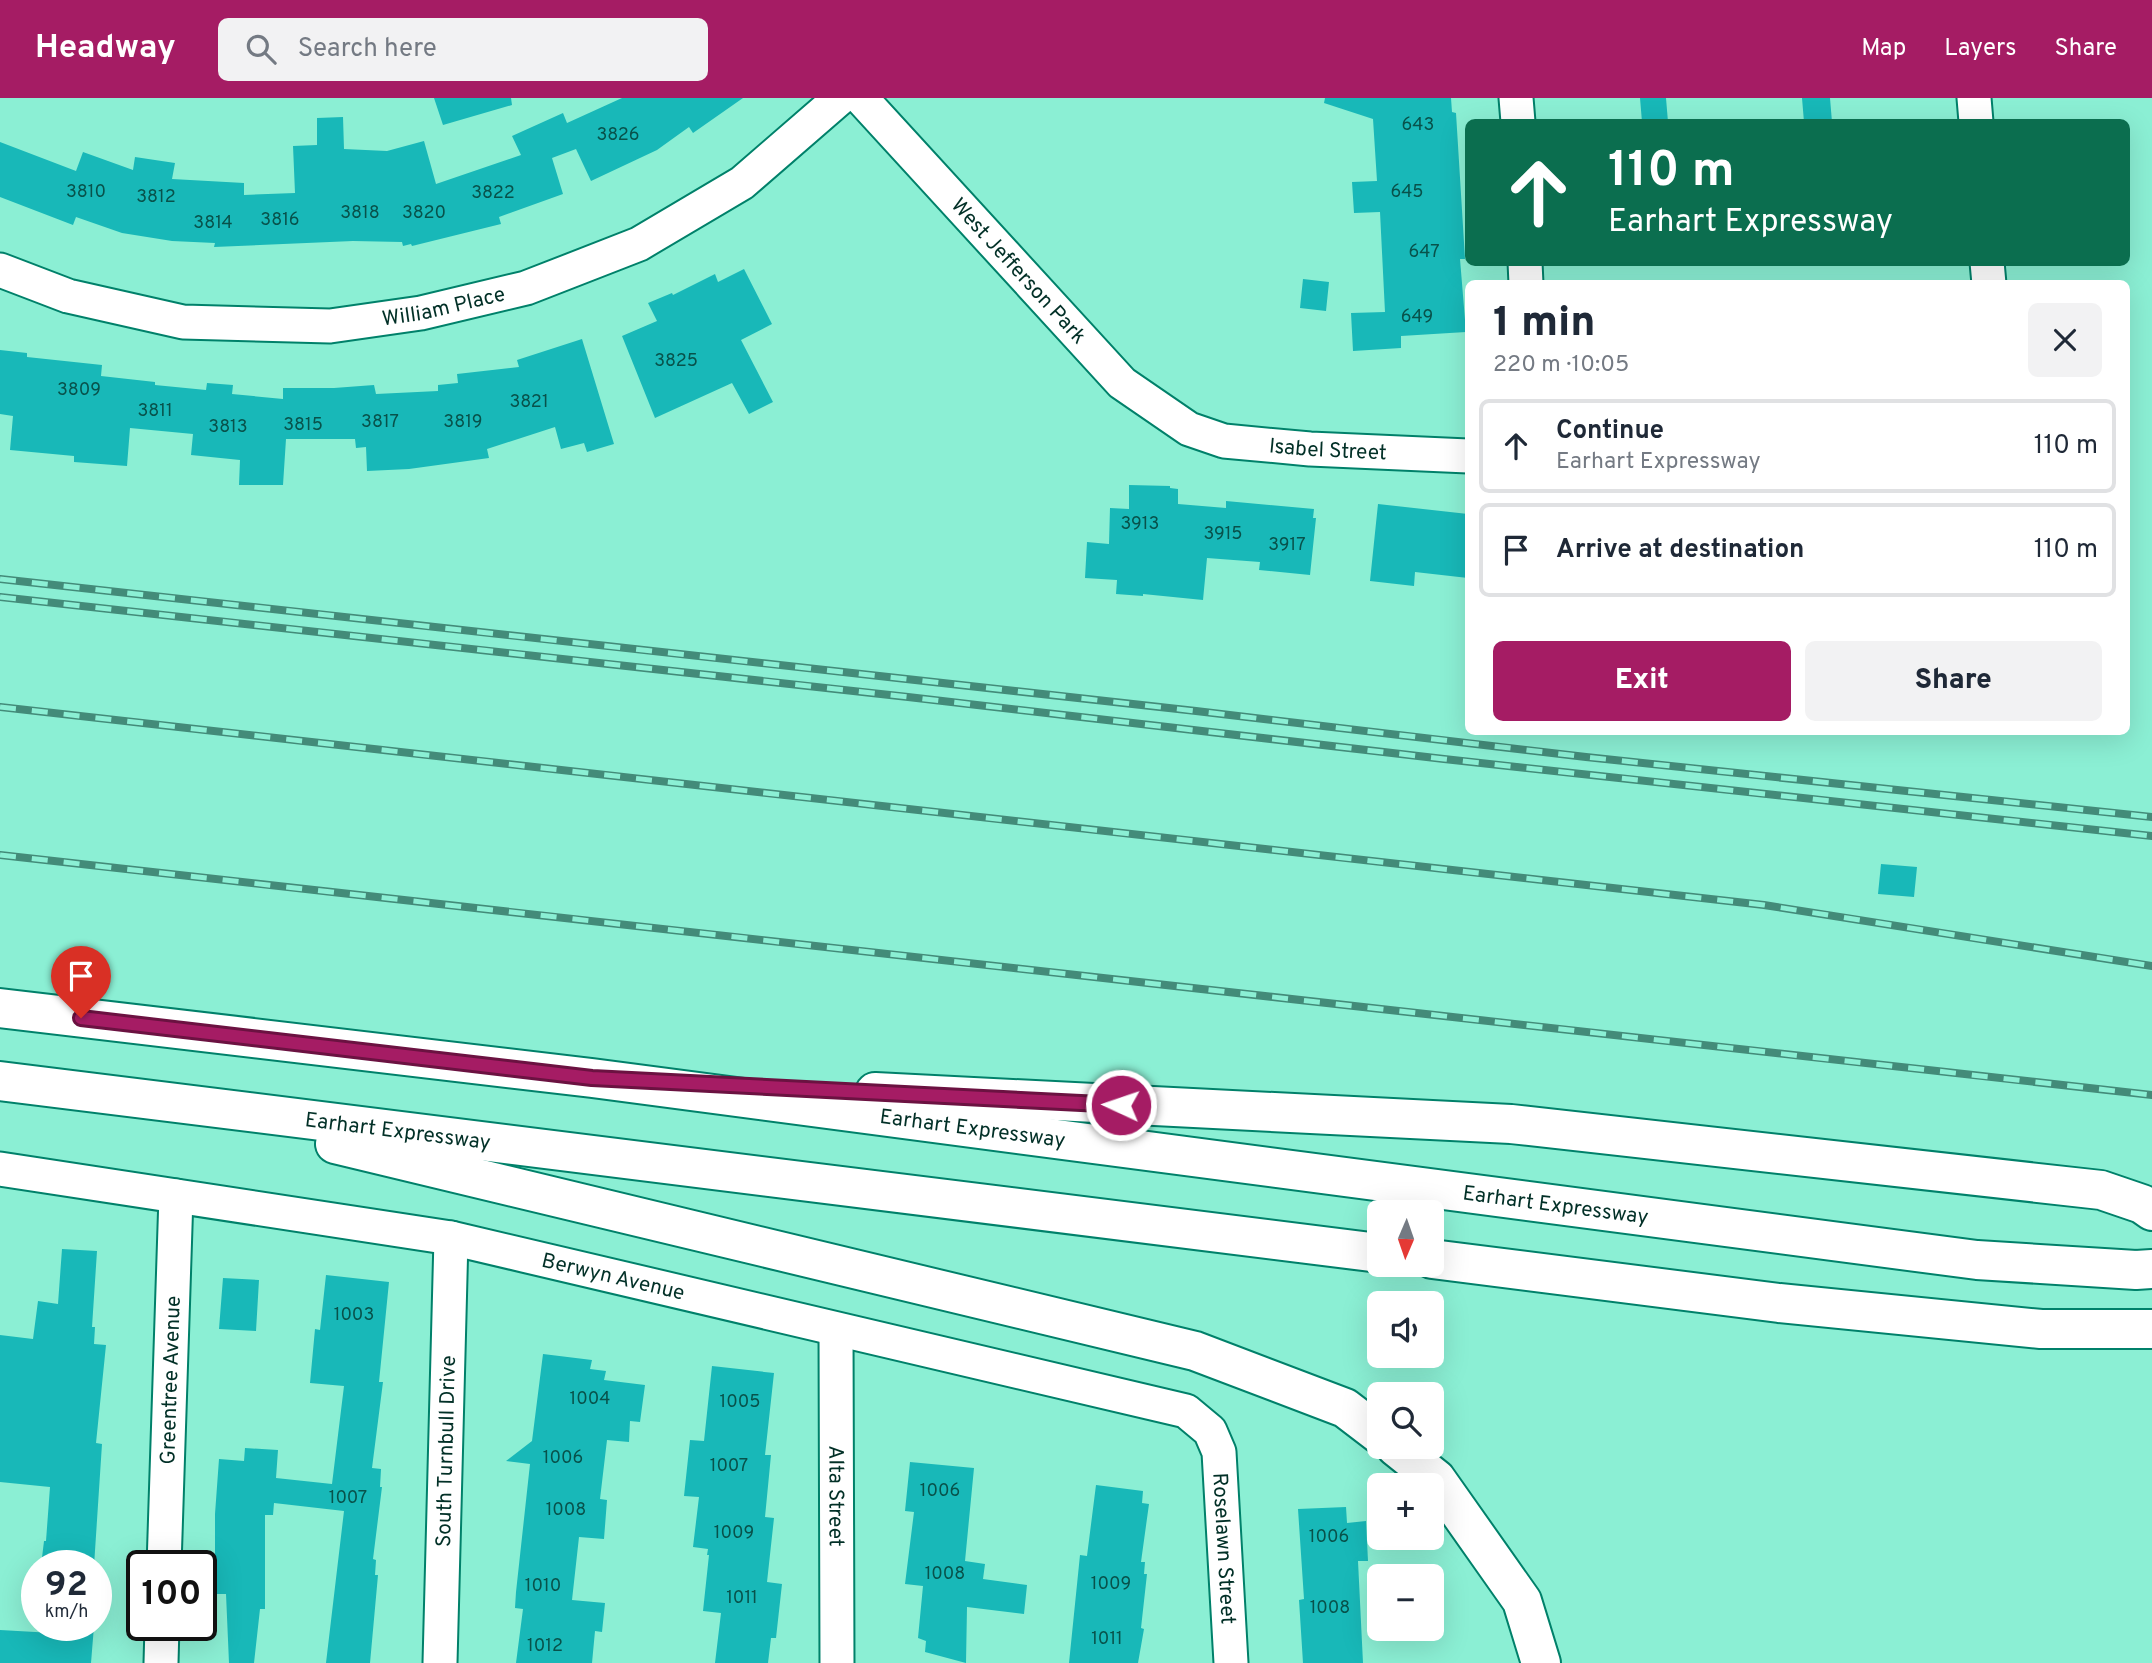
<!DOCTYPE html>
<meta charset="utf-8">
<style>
body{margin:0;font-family:Overpass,sans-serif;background:#f2f2f3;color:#1f2937;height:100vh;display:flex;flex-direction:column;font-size:26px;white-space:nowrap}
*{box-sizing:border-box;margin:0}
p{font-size:23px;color:#747a83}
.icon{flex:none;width:38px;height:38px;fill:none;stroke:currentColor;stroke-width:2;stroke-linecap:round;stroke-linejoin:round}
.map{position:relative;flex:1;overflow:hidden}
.drawer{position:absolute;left:1465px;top:182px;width:665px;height:455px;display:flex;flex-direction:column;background:#fff;border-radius:10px;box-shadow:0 7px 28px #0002}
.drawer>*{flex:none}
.guide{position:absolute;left:1465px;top:21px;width:665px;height:147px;border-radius:10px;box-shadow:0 7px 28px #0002;background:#0b6e4f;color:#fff;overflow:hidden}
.needle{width:46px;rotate:182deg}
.tools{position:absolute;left:1367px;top:1102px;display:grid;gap:14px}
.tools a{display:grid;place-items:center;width:77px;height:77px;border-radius:10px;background:#fff;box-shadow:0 7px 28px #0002;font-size:35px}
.speed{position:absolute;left:21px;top:1452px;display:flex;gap:14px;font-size:35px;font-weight:700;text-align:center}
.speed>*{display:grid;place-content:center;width:91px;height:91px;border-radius:50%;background:#fff;box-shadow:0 7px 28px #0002;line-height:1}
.speed small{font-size:18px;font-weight:400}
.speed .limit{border:4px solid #111;border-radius:10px;background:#fff;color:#111}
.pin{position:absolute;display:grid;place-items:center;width:60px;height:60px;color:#fff;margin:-72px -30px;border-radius:50% 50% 50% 0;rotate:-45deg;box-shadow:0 0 7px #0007}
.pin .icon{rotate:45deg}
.me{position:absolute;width:77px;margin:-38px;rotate:273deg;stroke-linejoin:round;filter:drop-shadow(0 0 5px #0008)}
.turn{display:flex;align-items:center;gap:24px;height:147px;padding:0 28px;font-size:32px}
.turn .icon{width:91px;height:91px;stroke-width:2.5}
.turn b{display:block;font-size:49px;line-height:60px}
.round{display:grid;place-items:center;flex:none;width:74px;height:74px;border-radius:10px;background:#f2f2f3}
.headline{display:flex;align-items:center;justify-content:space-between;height:119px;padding:0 28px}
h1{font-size:42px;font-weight:800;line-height:52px}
.button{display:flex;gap:14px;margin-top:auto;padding:14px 28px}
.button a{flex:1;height:80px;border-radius:10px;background:#a51c64;color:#fff;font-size:28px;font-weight:800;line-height:80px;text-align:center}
.button a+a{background:#f2f2f3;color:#1f2937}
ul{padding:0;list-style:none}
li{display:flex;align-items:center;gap:21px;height:94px;margin:0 14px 10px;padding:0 14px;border:4px solid #e0e1e3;border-radius:10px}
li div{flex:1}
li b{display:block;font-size:26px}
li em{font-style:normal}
header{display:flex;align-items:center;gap:42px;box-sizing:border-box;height:98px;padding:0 35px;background:#a51c64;color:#fff}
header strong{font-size:33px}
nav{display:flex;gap:38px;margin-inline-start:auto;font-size:24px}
.search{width:490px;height:63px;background:#f2f2f3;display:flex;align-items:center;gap:18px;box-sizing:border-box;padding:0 24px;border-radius:10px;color:#747a83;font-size:26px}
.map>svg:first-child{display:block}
</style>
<header>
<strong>Headway</strong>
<div class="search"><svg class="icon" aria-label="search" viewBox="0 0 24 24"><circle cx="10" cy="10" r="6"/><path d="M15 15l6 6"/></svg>Search here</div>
<nav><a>Map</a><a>Layers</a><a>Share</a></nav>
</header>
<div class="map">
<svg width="2152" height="1565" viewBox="0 0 2152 1565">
<rect width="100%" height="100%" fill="#8befd4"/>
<path fill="#18b8b8" d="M 434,0 L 511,0 L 512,7 L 443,27 Z
M 622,0 L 743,0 L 693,35 L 689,29 L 657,52 L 591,83 L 576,51 L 552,60 L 563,96 L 499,119 L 501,126 L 412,148 L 411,146 L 403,148 L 402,144 L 353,143 L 214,149 L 215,145 L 172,143 L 122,135 L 76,119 L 73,127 L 0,99 L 0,44 L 76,73 L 83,54 L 133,72 L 135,59 L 175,65 L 172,81 L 244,85 L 244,97 L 295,95 L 293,48 L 317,47 L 317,20 L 343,19 L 344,51 L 387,53 L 424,43 L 436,86 L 521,57 L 512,38 L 563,15 L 567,25 Z
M 1325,0 L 1451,0 L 1452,14 L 1456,15 L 1465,161 L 1460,161 L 1466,234 L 1401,238 L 1401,250 L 1353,253 L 1351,215 L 1385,214 L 1380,114 L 1354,115 L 1352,84 L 1377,83 L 1373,21 L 1324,5 Z
M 1640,0 L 1666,0 L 1668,24 L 1642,24 Z
M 1802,0 L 1830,0 L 1832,24 L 1804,24 Z
M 744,171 L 772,226 L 741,242 L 773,304 L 749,316 L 732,285 L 655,320 L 622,238 L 657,223 L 648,205 L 672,195 L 673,197 L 715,176 L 718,184 Z
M 1303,181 L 1329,184 L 1326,213 L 1300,210 Z
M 582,241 L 614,346 L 587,354 L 584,345 L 561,351 L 555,329 L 487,351 L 489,360 L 409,371 L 367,373 L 366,349 L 356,350 L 355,341 L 286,341 L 283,387 L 239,387 L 240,362 L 191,357 L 193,336 L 130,330 L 127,368 L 74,364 L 74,358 L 10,352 L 13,318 L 0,316 L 0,252 L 27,255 L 27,259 L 102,267 L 101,278 L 155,284 L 155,287 L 206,292 L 207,285 L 233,287 L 232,296 L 283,301 L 283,290 L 334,290 L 374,287 L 376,296 L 438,293 L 438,287 L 458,285 L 457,276 L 519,269 L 517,262 Z
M 1129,387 L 1170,388 L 1170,390 L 1178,391 L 1178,406 L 1226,410 L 1226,403 L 1314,411 L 1313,420 L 1316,420 L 1310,477 L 1259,472 L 1260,464 L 1207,460 L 1203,502 L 1143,496 L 1143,498 L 1116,496 L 1117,482 L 1085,480 L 1087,444 L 1109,446 L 1110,410 L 1129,411 Z
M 1378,406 L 1468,416 L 1468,480 L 1415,474 L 1414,488 L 1370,483 Z
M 1881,766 L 1917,769 L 1914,799 L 1878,796 Z
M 62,1151 L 97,1153 L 92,1229 L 95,1229 L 94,1246 L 106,1247 L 96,1345 L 102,1346 L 94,1468 L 41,1468 L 44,1443 L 46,1443 L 50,1389 L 0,1384 L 0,1237 L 33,1241 L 38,1203 L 58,1206 Z
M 326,1177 L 389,1184 L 379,1284 L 383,1284 L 372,1370 L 381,1371 L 380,1389 L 382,1389 L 373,1461 L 376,1462 L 375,1477 L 378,1477 L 370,1565 L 326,1565 L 344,1413 L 274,1405 L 273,1417 L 265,1417 L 265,1511 L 260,1511 L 254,1565 L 229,1565 L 226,1496 L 215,1496 L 215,1416 L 219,1361 L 244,1363 L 245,1350 L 278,1352 L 276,1380 L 332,1386 L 344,1288 L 310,1285 L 315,1231 L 320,1232 Z
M 223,1180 L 259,1182 L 256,1233 L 219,1231 Z
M 543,1256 L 592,1262 L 590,1271 L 606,1273 L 604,1282 L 645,1287 L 640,1324 L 630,1323 L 629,1344 L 607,1342 L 600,1401 L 607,1402 L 604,1441 L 579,1439 L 572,1502 L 605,1505 L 602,1534 L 595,1533 L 592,1565 L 516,1565 L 523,1511 L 515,1510 L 516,1494 L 530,1366 L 506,1363 L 532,1343 Z
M 712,1268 L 774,1275 L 765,1357 L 771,1357 L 765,1419 L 774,1420 L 767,1484 L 782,1486 L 776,1540 L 771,1540 L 768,1565 L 715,1565 L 721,1515 L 703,1513 L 709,1457 L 707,1457 L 708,1451 L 693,1449 L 699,1399 L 684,1398 L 690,1342 L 704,1343 Z
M 910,1364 L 974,1370 L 965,1463 L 985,1466 L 983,1481 L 1027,1487 L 1024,1516 L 967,1509 L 966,1565 L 925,1554 L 926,1543 L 918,1540 L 923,1488 L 905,1486 L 914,1414 L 905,1413 Z
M 1096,1387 L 1143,1393 L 1142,1405 L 1149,1406 L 1141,1464 L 1145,1464 L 1144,1476 L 1147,1476 L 1141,1530 L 1144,1531 L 1138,1565 L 1069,1565 L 1080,1457 L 1087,1458 Z
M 1346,1409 L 1347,1425 L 1366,1423 L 1368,1463 L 1358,1463 L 1363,1565 L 1303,1565 L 1299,1502 L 1304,1501 L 1298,1411 Z
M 54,1528 L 94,1528 L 91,1565 L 0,1565 L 0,1532 L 53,1535 Z"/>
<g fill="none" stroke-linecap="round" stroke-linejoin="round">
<defs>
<g id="street">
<path id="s1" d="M 861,0 L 1122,285 L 1189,331 L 1224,343 L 1310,351 L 1468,358"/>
<path d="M 1516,0 L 1518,24"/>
<path d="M 1974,0 L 1976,24"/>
<path d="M 1525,164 L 1526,186"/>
<path d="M 1987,164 L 1989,186"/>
<path id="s2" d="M 0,172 L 68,198 L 183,224 L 330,228 L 421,215 L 526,190 L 639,146 L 742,85 L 840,0"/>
<path id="s3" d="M 0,1071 L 451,1140 L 1186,1313 L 1210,1333 L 1219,1354 L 1231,1565"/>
<path id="s4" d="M 836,1232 L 837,1565"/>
<path id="s5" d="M 164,1468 L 176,1098"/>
<path d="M 161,1565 L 162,1528"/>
<path id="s6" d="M 440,1565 L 451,1140"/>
</g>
<g id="highway">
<path id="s7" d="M 0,910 L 592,980 L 1977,1162 L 2136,1172 L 2152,1171"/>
<path id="s8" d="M 0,983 L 1379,1155"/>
<path d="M 875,994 L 1511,1026 L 2101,1092 L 2142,1106 L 2152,1113"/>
<path d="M 335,1046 L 1195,1253 L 1345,1310 L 1379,1336"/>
<path d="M 1432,1161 L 1779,1205 L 2041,1231 L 2152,1231"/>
<path d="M 1396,1349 L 1436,1381 L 1522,1503 L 1541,1565"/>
</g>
</defs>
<use href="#street" stroke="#00816a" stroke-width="37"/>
<use href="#highway" stroke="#00816a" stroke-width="42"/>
<use href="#street" stroke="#fff" stroke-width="33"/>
<use href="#highway" stroke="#fff" stroke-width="38"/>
<defs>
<path id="rail" d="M 0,481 L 1196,613 L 1586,659 L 2152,719
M 0,499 L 908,599 L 1444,661 L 2152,738
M 0,609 L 1764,807 L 2152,868
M 0,757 L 2152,997"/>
</defs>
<use href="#rail" stroke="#438b79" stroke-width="8"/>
<use href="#rail" stroke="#8befd4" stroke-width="5" stroke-dasharray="16" stroke-linecap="butt"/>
</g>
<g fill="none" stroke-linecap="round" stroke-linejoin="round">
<defs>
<path id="route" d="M 81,920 L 592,980 L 1121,1007"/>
</defs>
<use href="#route" stroke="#6b1241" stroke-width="18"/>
<use href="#route" stroke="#a51c64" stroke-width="12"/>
</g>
<g text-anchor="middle" stroke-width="7" stroke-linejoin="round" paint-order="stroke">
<g font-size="18" fill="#08524b">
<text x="1418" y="32">643</text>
<text x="618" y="42">3826</text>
<text x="86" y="99">3810</text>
<text x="1407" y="99">645</text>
<text x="493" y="100">3822</text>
<text x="156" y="104">3812</text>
<text x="360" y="120">3818</text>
<text x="424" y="120">3820</text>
<text x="280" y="127">3816</text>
<text x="213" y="130">3814</text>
<text x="1424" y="159">647</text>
<text x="1417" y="224">649</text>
<text x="676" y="268">3825</text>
<text x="79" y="297">3809</text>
<text x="529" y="309">3821</text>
<text x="155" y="318">3811</text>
<text x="380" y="329">3817</text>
<text x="463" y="329">3819</text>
<text x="303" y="332">3815</text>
<text x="228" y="334">3813</text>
<text x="1140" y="431">3913</text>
<text x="1223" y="441">3915</text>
<text x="1287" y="452">3917</text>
<text x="354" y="1222">1003</text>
<text x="590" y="1306">1004</text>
<text x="740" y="1309">1005</text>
<text x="563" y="1365">1006</text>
<text x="729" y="1373">1007</text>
<text x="940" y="1398">1006</text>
<text x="348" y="1405">1007</text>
<text x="566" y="1417">1008</text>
<text x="734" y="1440">1009</text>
<text x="1329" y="1444">1006</text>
<text x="945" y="1481">1008</text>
<text x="1111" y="1491">1009</text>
<text x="543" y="1493">1010</text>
<text x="742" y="1505">1011</text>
<text x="1330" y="1515">1008</text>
<text x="1107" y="1546">1011</text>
<text x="545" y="1553">1012</text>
</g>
<g font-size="21" fill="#023027" stroke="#8befd4">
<text dy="7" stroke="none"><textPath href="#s1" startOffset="234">West Jefferson Park</textPath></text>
<text dy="7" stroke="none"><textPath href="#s2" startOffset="453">William Place</textPath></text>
<text dy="7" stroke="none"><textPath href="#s1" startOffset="609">Isabel Street</textPath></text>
<text dy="7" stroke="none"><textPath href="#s7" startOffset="980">Earhart Expressway</textPath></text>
<text dy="7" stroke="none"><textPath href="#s8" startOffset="401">Earhart Expressway</textPath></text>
<text dy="7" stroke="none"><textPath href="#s7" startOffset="1568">Earhart Expressway</textPath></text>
<text dy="7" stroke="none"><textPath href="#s3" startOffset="623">Berwyn Avenue</textPath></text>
<text dy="7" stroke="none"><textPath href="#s5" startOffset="186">Greentree Avenue</textPath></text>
<text dy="7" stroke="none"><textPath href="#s6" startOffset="212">South Turnbull Drive</textPath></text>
<text dy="7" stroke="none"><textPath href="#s4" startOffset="166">Alta Street</textPath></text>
<text dy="7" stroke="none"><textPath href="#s3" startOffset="1362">Roselawn Street</textPath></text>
</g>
</g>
</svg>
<div class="tools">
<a><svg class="needle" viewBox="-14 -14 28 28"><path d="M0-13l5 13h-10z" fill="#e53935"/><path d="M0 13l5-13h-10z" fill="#747a83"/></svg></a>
<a><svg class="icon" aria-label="sound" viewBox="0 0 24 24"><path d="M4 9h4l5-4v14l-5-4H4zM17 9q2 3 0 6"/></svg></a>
<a><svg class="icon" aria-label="search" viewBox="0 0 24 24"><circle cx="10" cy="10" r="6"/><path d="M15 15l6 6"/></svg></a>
<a>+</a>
<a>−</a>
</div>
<div class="speed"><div>92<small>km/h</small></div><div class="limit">100</div></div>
<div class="pin" style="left:81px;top:920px;background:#d93025"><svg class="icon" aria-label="arrive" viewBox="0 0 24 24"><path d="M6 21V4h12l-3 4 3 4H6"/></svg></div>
<svg class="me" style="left:1121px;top:1007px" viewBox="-20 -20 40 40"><circle r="17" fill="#a51c64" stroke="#fff" stroke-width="3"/><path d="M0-11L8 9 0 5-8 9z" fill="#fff"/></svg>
<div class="guide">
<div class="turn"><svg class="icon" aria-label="ahead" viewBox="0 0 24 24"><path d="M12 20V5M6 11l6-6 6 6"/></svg><div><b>110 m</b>Earhart Expressway</div></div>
</div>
<section class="drawer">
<div class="headline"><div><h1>1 min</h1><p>220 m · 10:05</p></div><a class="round"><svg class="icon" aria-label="close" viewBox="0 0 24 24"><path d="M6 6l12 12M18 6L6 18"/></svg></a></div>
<ul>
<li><svg class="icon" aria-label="ahead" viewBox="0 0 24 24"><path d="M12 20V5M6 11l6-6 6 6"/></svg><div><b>Continue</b><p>Earhart Expressway</p></div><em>110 m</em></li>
<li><svg class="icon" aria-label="arrive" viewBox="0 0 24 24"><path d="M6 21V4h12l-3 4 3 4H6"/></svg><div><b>Arrive at destination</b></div><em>110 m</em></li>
</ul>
<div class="button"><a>Exit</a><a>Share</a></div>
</section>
</div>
